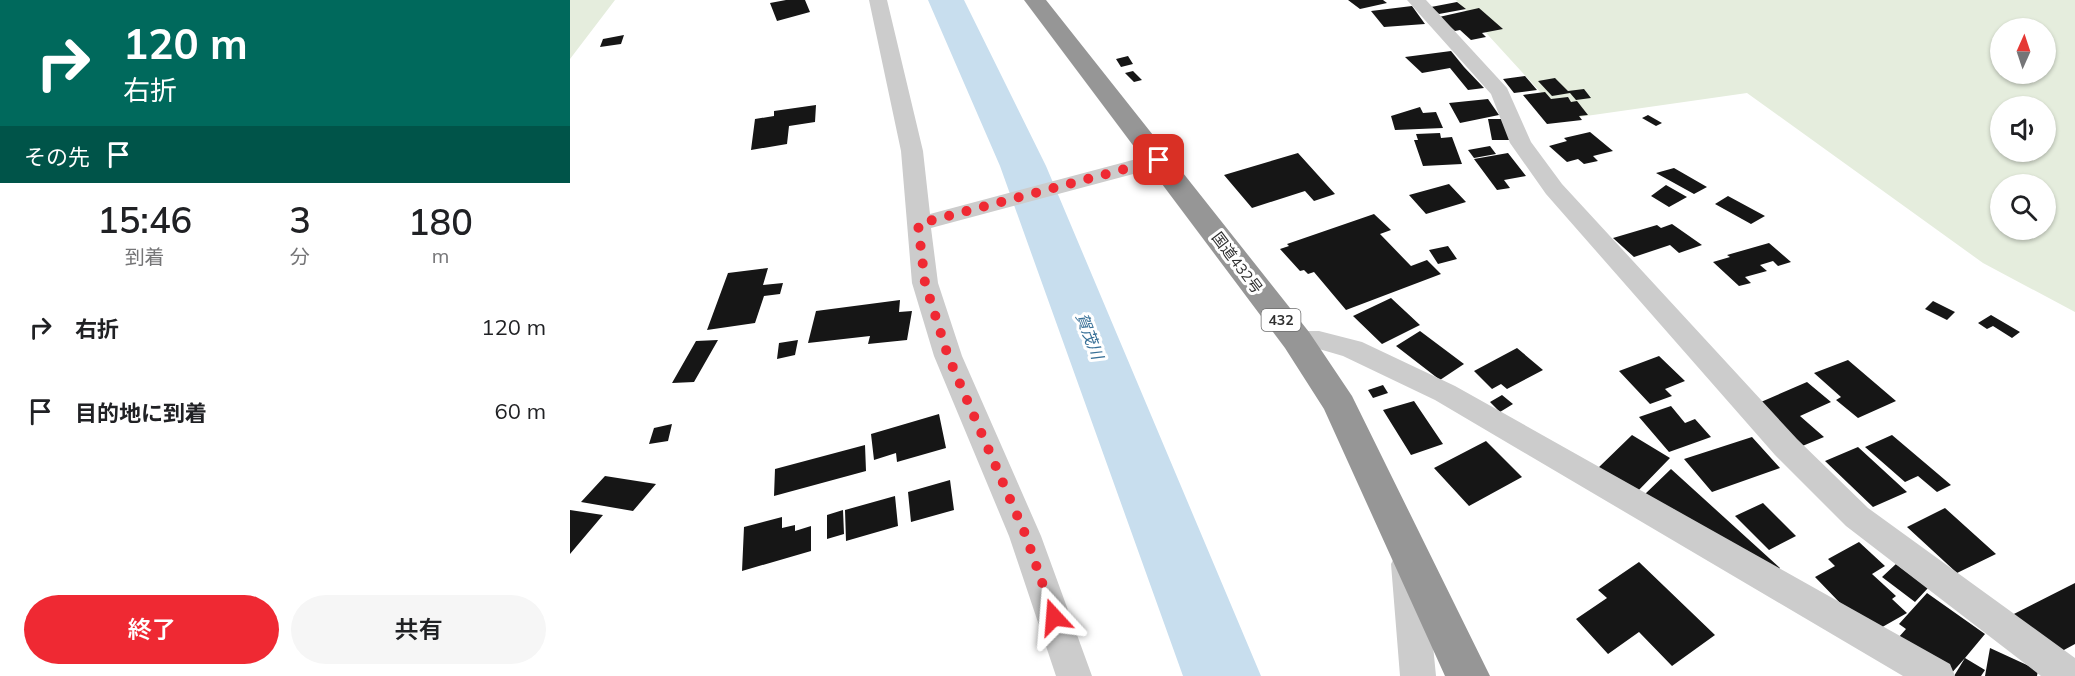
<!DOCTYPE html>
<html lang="ja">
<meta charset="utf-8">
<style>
body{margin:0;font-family:Mulish,"Noto Sans JP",sans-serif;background:#f6f6f6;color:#202124;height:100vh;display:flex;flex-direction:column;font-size:22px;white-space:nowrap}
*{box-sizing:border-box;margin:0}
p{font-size:20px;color:#757577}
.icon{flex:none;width:33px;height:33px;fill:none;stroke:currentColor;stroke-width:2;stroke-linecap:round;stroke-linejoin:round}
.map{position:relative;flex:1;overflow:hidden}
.drawer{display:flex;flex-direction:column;background:#fff;width:570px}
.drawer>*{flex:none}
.top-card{background:#00695c;color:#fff;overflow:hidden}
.needle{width:39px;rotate:3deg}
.buttons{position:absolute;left:1420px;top:18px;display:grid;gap:12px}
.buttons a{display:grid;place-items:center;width:66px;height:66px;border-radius:50%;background:#fff;box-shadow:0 2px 4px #0004;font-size:30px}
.pin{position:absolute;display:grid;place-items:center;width:51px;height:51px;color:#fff;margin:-26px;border-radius:12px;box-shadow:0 3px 9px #0006}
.me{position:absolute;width:66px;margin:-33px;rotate:341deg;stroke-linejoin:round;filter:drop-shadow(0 0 4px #0008)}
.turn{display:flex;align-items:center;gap:21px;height:126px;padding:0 24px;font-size:27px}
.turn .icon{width:78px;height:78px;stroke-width:2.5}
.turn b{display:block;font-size:42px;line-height:51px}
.then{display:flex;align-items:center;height:57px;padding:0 24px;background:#0003;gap:12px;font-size:22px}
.eta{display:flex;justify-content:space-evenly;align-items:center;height:102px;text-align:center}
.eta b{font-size:36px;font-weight:600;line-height:42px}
.cta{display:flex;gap:12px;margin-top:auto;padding:12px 24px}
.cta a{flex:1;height:69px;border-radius:36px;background:#ef2933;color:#fff;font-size:24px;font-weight:600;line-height:69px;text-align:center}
.cta a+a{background:#f6f6f6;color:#202124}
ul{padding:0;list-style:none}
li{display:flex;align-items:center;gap:18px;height:84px;padding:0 24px}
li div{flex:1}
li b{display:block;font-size:22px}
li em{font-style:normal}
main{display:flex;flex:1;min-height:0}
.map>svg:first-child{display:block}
</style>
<main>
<section class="drawer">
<div class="top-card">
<div class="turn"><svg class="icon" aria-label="right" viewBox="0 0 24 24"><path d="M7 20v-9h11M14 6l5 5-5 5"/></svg><div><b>120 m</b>右折</div></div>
<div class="then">その先<svg class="icon" aria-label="arrive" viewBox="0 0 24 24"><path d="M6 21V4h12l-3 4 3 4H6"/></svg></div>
</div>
<div class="eta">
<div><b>15:46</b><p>到着</p></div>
<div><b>3</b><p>分</p></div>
<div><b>180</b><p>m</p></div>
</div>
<ul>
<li><svg class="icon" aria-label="right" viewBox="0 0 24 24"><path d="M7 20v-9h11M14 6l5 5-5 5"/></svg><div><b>右折</b></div><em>120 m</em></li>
<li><svg class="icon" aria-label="arrive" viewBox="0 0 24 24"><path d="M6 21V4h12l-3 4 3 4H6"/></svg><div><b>目的地に到着</b></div><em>60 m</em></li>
</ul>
<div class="cta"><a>終了</a><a>共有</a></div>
</section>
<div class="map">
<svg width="1505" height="676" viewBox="0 0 1505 676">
<rect width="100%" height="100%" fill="#fff"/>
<path fill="#e5eddd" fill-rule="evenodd" d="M 0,0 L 45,0 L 0,59 Z
M 886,0 L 1505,0 L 1505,312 L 1413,263 L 1177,93 L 995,119 ZM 1431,28 L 1476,28 L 1476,74 L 1431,74 ZM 1431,106 L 1476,106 L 1476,152 L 1431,152 ZM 1431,184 L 1476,184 L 1476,230 L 1431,230 Z"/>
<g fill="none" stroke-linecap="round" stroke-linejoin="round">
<path fill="#c8deee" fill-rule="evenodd" d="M 358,0 L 394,0 L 476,166 L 691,676 L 613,676 L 430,166 Z"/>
</g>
<path fill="#161616" d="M 216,0 L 235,0 L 240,12 L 207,21 L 200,3 Z
M 778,0 L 813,0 L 817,3 L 790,9 Z
M 887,2 L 896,9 L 869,14 L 861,7 Z
M 842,6 L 855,24 L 814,27 L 801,11 Z
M 909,8 L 933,29 L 912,33 L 916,37 L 901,40 L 890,30 L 885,31 L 869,17 Z
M 54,35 L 51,44 L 30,47 L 33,39 Z
M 881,51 L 894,67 L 914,88 L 898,90 L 880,68 L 852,73 L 835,57 Z
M 558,56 L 563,64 L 551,67 L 546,59 Z
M 563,71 L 572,80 L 564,82 L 555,73 Z
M 955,76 L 967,90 L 944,93 L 933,79 Z
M 985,78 L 998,91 L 1014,89 L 1021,98 L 1006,100 L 1000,93 L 982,96 L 968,81 Z
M 975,92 L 981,99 L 998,97 L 1001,102 L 1007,101 L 1018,115 L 1009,116 L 1012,120 L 977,124 L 953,95 Z
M 918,99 L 929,115 L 890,123 L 879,103 Z
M 246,105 L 245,122 L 219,126 L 217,144 L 181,150 L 185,119 L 204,116 L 204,111 Z
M 850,107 L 853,113 L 866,112 L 873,128 L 825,130 L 821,116 Z
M 1078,115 L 1092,123 L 1086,126 L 1072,118 Z
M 918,119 L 940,119 L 944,140 L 922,140 Z
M 1020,132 L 1043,151 L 1023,156 L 1028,161 L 1014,164 L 1008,159 L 997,162 L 979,146 L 997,141 L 994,138 Z
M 870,133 L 871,138 L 882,137 L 892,164 L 853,166 L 844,140 L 848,140 L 846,134 Z
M 920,146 L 926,154 L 904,158 L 898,150 Z
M 728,153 L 765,194 L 744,201 L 735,191 L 682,208 L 654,175 Z
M 938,153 L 956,176 L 934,180 L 940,188 L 927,190 L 904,159 Z
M 1104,168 L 1137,187 L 1124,194 L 1086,173 Z
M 879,184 L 896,202 L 856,214 L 839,195 Z
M 1096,185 L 1117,197 L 1099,207 L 1081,196 Z
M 1158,196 L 1195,216 L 1181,224 L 1145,204 Z
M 804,214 L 821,230 L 810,234 L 841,266 L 857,260 L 871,274 L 776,310 L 744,272 L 738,274 L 734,270 L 730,271 L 710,249 L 719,246 L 717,244 Z
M 1102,224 L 1132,245 L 1109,253 L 1100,245 L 1064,257 L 1043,238 L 1087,225 L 1091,228 Z
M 1199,243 L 1221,262 L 1208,266 L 1203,261 L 1190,265 L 1197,271 L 1175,277 L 1181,283 L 1169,286 L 1143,262 L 1160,257 L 1157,255 Z
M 878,246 L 887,259 L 868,264 L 859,250 Z
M 198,268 L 193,285 L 213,283 L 210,294 L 194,296 L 185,323 L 137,330 L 158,273 Z
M 821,298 L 850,325 L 812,344 L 783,316 Z
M 330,300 L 329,312 L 342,311 L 337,340 L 298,344 L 300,336 L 238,343 L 246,311 Z
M 1363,301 L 1385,312 L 1377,320 L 1355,309 Z
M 1421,315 L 1450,332 L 1442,338 L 1423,326 L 1417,329 L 1408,323 Z
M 850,331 L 894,364 L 870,380 L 826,346 Z
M 148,340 L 124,382 L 102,383 L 126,341 Z
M 228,340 L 225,355 L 207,359 L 209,343 Z
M 947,348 L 973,370 L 937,389 L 931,384 L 922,389 L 904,371 Z
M 1089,356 L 1115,381 L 1095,389 L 1102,396 L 1080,404 L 1049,371 Z
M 1278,360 L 1326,401 L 1288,418 L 1266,400 L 1271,397 L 1244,373 Z
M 1237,382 L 1261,402 L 1230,416 L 1254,437 L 1230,447 L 1184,405 Z
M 813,385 L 818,393 L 803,398 L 798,390 Z
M 932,395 L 943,404 L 930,412 L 920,402 Z
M 844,401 L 873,444 L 841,455 L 813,410 Z
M 1101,406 L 1115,423 L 1125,419 L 1141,437 L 1099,452 L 1069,417 Z
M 369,414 L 376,448 L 327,462 L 326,453 L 304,460 L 301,434 Z
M 102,424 L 98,441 L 79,444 L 84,428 Z
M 1062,435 L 1100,458 L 1065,494 L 1027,469 Z
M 1322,435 L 1381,485 L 1367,492 L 1348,476 L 1335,482 L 1295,447 Z
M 1182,437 L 1210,468 L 1142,492 L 1114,459 Z
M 916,441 L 952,477 L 899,506 L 864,468 Z
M 295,445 L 296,471 L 204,496 L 205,469 Z
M 1288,447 L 1337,492 L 1303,507 L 1255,461 Z
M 1101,469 L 1210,568 L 1204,574 L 1074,495 Z
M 35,476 L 86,484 L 63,511 L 11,502 Z
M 380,480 L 384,510 L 341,522 L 338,492 Z
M 325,496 L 328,526 L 276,541 L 275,510 Z
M 1193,503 L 1226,536 L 1199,550 L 1165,516 Z
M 1375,508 L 1426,554 L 1387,573 L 1337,527 Z
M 0,510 L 33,515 L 0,554 Z
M 273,510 L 274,534 L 257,539 L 257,515 Z
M 212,517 L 212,528 L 225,525 L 225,531 L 241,526 L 241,551 L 172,571 L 174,527 Z
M 1289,542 L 1315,566 L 1302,574 L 1326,596 L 1322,599 L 1337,613 L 1300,634 L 1245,577 L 1265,566 L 1258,559 Z
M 1069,562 L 1145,635 L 1102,666 L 1069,632 L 1038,654 L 1006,619 L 1037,598 L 1028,590 Z
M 1326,564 L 1358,588 L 1345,602 L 1312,577 Z
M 1505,583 L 1505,644 L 1481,657 L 1438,617 Z
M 1357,593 L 1415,634 L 1395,658 L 1415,670 L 1411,676 L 1384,676 L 1395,658 L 1379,676 L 1328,638 L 1336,629 L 1329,624 Z
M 1420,648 L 1468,670 L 1467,676 L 1415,676 Z"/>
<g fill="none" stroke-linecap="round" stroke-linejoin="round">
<path fill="#ccc" fill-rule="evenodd" d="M 299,0 L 317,0 L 353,151 L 360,214 L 589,153 L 597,155 L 600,160 L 597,165 L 361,228 L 368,283 L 392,356 L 471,536 L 522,676 L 486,676 L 439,536 L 364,356 L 342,283 L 331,151 Z
M 837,0 L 856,0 L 937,88 L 961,142 L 992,184 L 1227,439 L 1298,508 L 1505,658 L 1505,676 L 1471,676 L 1276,526 L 1205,455 L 976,194 L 940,143 L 921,94 Z
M 727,331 L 749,331 L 792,342 L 885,386 L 1380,664 L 1385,676 L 1333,676 L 865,400 L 773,356 L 749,349 L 717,347 L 713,340 L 717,333 Z
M 838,550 L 850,554 L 855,564 L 866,676 L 830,676 L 821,564 L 826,554 Z"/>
<path fill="#969696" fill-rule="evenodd" d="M 454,0 L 476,0 L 739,332 L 782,396 L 920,676 L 875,676 L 754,409 L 715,348 Z"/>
</g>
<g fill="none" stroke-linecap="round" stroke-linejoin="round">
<path stroke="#ef2933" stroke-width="10" stroke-dasharray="0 18" d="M 484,617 L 456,536 L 378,356 L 355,283 L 348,224 L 589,160"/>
</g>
<g text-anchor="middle" stroke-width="6" stroke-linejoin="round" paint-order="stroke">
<rect fill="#fff" stroke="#6d6d6d" stroke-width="1.5" x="691.5" y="309" width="39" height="22" rx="4.5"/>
<g font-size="14" font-weight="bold" fill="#2f2f2f">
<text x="711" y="325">432</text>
</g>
<g font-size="15" fill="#2f2f2f" stroke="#fff">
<text transform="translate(667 263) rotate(53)" y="5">国道432号</text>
</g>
<g font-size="16" font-style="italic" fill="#387097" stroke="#fff">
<text transform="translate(520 336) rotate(69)" y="6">賀茂川</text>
</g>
</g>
</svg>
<div class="buttons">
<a><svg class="needle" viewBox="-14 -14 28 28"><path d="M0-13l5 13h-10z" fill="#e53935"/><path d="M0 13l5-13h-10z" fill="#757577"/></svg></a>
<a><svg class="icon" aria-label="sound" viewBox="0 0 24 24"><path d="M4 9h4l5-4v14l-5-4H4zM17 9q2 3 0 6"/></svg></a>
<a><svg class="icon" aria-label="search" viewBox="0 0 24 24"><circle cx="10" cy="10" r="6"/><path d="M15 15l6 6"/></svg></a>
</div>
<div class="pin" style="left:589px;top:160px;background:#d93025"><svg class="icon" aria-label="arrive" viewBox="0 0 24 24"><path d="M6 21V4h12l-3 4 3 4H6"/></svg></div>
<svg class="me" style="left:484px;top:617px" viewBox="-20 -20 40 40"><path d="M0-17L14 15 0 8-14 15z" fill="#ef2933" stroke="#fff" stroke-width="4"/></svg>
</div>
</main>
